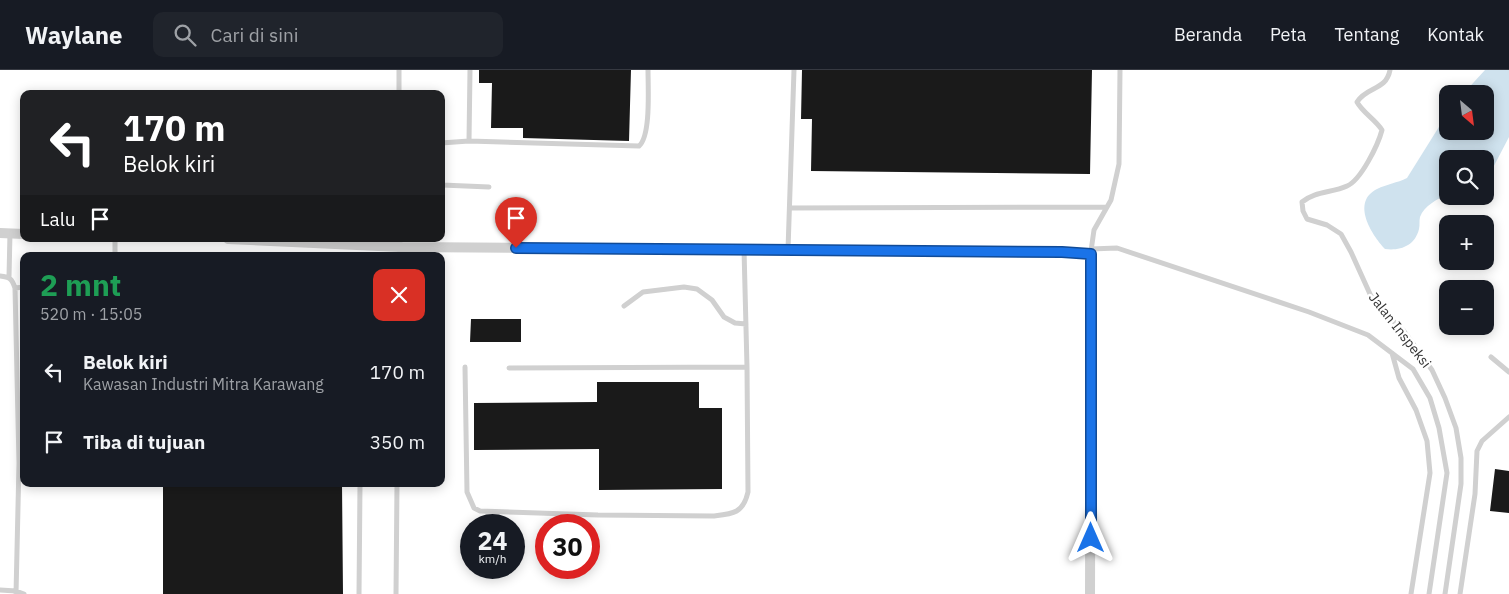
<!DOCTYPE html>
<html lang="id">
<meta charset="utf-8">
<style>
body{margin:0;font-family:"IBM Plex Sans",sans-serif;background:#20242c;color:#f1f3f6;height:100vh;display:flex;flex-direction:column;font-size:19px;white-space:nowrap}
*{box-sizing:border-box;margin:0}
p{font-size:16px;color:#9ea1a6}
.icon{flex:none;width:28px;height:28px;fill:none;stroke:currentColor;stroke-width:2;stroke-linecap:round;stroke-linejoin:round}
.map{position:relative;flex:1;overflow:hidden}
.drawer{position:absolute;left:20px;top:182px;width:425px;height:235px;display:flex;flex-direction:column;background:#171b24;border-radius:10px;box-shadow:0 2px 12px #0003}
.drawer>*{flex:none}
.guide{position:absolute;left:20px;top:20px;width:425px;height:152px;border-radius:10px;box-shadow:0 2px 12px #0003;background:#202124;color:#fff;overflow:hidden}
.needle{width:32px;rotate:152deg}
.fabs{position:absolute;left:1439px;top:15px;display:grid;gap:10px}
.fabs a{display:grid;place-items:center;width:55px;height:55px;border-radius:10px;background:#171b24;box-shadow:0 2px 12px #0003;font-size:25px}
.speed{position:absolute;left:460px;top:444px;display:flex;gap:10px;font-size:25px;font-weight:700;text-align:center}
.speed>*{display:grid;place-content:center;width:65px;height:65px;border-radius:50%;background:#171b24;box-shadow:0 2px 12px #0003;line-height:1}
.speed small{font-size:12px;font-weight:400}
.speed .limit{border:8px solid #d22;background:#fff;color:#111}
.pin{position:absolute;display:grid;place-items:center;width:42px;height:42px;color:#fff;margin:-51px -21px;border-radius:50% 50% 50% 0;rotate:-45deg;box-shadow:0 0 5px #0007}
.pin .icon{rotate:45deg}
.me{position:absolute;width:55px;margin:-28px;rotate:0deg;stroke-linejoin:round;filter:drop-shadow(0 0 4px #0008)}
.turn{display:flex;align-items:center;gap:18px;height:105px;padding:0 20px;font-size:22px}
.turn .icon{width:65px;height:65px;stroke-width:2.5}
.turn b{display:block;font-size:35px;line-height:42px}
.then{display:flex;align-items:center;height:48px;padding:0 20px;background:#0003;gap:10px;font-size:19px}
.round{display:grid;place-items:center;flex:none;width:52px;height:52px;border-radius:10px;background:#20242c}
.head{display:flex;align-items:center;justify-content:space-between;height:85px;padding:0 20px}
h1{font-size:30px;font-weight:800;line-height:38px;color:#1e9e55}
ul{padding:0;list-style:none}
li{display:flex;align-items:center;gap:15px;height:70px;padding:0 20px}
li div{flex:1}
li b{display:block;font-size:19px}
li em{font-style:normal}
header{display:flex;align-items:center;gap:30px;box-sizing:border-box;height:70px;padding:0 25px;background:#171b24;border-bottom:1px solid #363941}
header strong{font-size:24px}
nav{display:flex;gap:28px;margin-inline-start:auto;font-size:18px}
.search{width:350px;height:45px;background:#20242c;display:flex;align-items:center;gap:12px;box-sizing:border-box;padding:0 18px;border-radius:10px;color:#9ea1a6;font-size:19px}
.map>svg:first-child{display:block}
</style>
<header>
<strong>Waylane</strong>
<div class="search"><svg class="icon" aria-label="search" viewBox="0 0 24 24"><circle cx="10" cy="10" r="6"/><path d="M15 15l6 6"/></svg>Cari di sini</div>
<nav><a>Beranda</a><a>Peta</a><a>Tentang</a><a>Kontak</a></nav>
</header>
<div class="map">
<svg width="1509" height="524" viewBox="0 0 1509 524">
<rect width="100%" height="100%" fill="#fff"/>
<path fill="#cfe2ee" d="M 1485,0 L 1509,0 L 1509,67 L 1485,113 L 1485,89 L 1448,89 L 1447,125 C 1437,129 1424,136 1420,147 C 1419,151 1420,155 1419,159 C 1415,176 1400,181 1385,179 C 1371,164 1351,132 1377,119 C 1387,114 1397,113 1407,108 L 1447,44 L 1448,61 L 1485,61 L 1485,24 L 1463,24 Z"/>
<path fill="#1a1a1a" d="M 479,0 L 631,0 L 629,71 L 523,68 L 523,58 L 491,58 L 492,13 L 479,13 Z
M 802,0 L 1092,0 L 1090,104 L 811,101 L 812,49 L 801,49 Z
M 471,249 L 521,249 L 521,272 L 470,272 Z
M 597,312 L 699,312 L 699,338 L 722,338 L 722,419 L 599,420 L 599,379 L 474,380 L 474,333 L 597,332 Z
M 1495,399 L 1509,401 L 1509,443 L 1490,441 Z
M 163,414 L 342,414 L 343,524 L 163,524 Z"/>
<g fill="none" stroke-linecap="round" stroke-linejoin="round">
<path stroke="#d0d0d0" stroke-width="5" d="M 1390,0 C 1386,21 1367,16 1357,32 C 1363,43 1375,49 1382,60 C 1378,75 1361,110 1347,116 C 1332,123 1315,121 1302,132 L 1303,141 L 1307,149 L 1327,155 L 1341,164 L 1351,182 L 1370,224 L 1379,238 L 1403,260 L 1432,300 L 1445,328 L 1456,358 L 1461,388 L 1461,414 L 1445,524
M 399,24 L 399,0
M 469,71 L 470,0
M 441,73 L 469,71 L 639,76 C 651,66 648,18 648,0
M 441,113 L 442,115 L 489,117
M 790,138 L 1107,137
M 400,169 L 400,186
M 1091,179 L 1117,178 L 1309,242 L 1368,265 L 1413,299 L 1430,328 L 1439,358 L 1447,403 L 1429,524
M 788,180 L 794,0
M 1091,181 L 1094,160 L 1111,130 L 1119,94 L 1120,0
M 115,186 L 115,169
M 0,206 C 10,207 12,209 15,218 L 19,393 L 16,524
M 9,207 L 10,163
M 15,218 L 24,217
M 624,236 L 643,222 L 684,217 L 697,219 L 712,230 L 724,247 L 735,253 L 746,254
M 1392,283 L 1399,308 L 1416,340 L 1427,371 L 1430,403 L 1411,524
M 1491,287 L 1509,302
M 465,297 L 467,422 L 474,438 L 480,441 L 598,445 L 713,446 C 732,444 743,444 748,422 L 747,297 L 744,179
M 509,298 L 747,297
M 0,520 L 16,521 L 24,524
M 359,524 L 360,414
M 396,524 L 397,414
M 1460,524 L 1475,424 L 1477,381 L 1482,371 L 1509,347"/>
<path stroke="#d0d0d0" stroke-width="10" d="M 0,163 L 24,164
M 228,169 L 400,177 L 1062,182 L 1091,184 L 1090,524"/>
</g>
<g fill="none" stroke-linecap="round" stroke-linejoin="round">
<defs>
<path id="route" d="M 516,178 L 1062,182 L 1091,184 L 1091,468"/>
</defs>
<use href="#route" stroke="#114b97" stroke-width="12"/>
<use href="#route" stroke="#1a73e8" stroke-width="9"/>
</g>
<g text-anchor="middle" stroke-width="5" stroke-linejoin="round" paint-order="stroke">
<g font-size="14" fill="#333" stroke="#fff">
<text transform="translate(1400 260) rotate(52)" y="5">Jalan Inspeksi</text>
</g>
</g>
</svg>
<div class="fabs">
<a><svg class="needle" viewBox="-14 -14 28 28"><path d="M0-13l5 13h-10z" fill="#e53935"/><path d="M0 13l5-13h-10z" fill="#9ea1a6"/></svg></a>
<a><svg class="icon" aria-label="search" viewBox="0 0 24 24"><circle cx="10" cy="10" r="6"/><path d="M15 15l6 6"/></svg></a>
<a>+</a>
<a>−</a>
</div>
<div class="speed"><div>24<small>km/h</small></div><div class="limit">30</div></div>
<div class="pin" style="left:516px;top:178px;background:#d93025"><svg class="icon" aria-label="arrive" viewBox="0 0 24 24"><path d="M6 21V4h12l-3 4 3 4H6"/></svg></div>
<svg class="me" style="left:1091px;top:468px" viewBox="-20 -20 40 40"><path d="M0-17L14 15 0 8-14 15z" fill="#1a73e8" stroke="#fff" stroke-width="4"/></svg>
<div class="guide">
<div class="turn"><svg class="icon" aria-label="left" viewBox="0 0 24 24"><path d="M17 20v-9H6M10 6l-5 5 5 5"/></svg><div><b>170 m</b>Belok kiri</div></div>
<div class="then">Lalu<svg class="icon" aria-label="arrive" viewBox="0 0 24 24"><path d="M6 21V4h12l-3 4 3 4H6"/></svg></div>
</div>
<section class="drawer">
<div class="head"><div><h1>2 mnt</h1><p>520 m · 15:05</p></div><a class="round" style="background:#d93025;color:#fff"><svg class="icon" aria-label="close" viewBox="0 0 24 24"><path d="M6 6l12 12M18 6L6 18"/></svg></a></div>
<ul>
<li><svg class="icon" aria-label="left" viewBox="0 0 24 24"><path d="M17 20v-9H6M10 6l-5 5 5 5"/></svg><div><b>Belok kiri</b><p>Kawasan Industri Mitra Karawang</p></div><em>170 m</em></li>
<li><svg class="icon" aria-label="arrive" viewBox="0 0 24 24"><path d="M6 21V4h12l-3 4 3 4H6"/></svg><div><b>Tiba di tujuan</b></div><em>350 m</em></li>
</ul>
</section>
</div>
